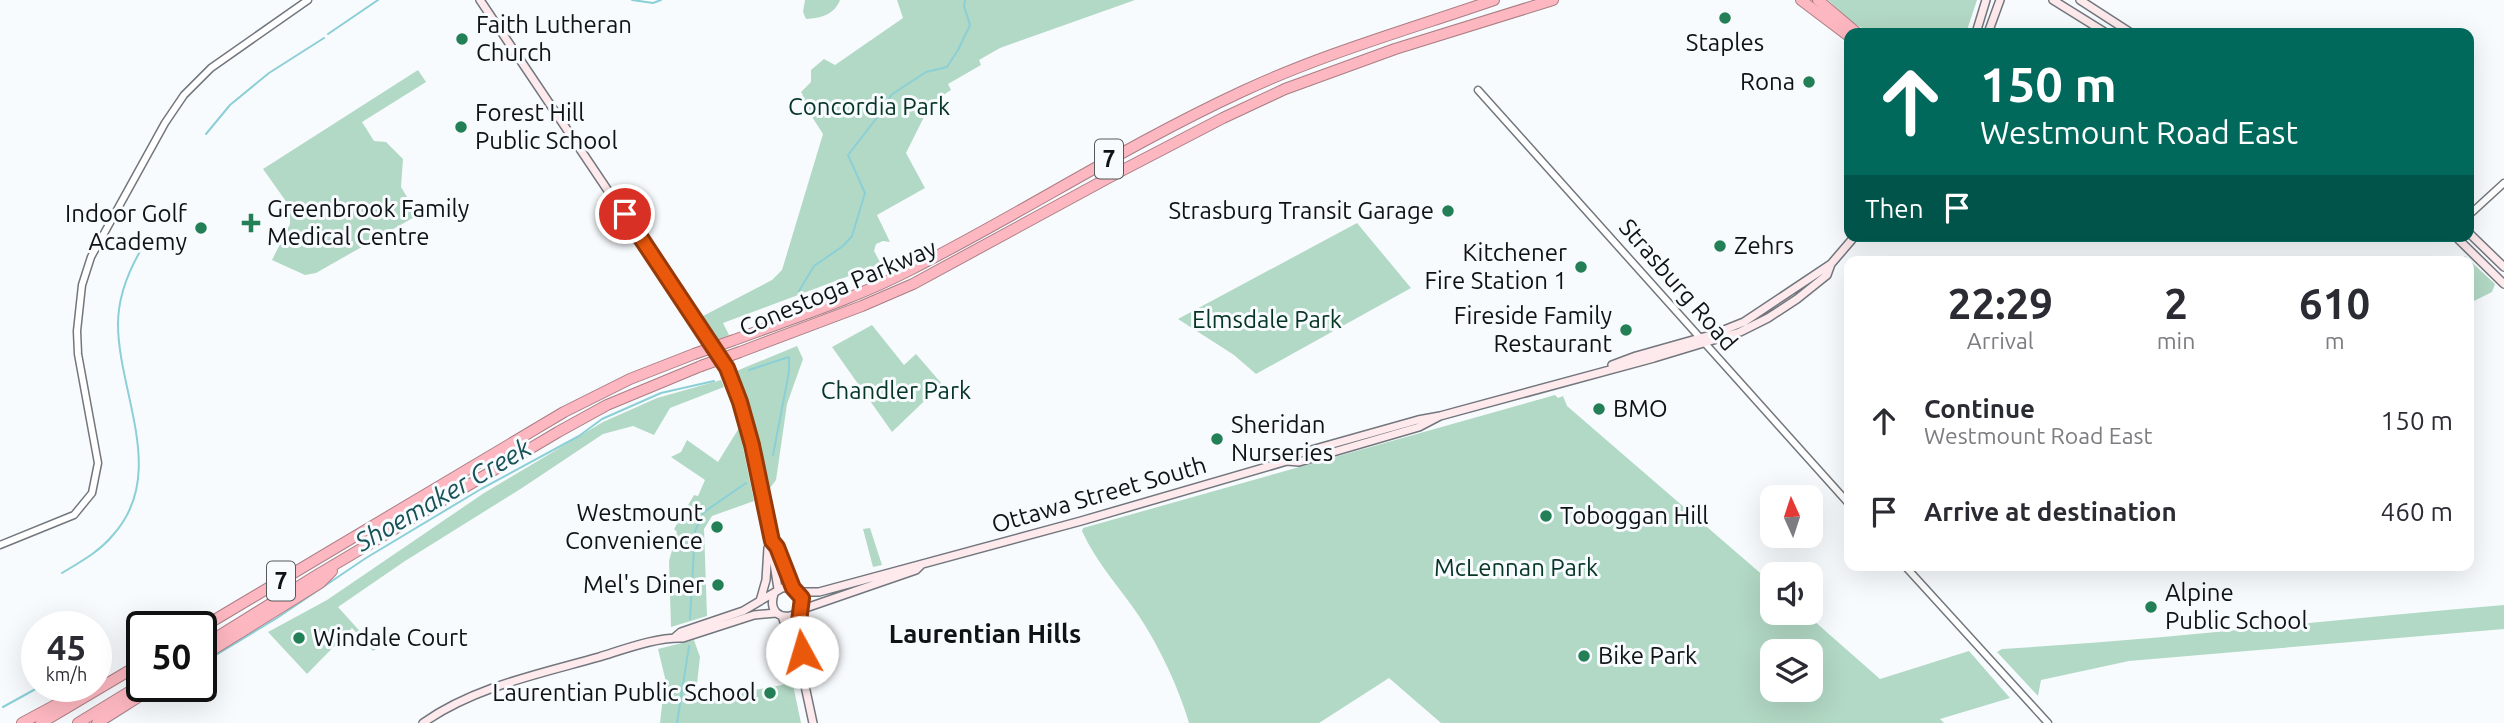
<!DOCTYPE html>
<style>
body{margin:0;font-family:Ubuntu,sans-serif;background:#f2f2f3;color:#2b2b33;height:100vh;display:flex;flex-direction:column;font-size:26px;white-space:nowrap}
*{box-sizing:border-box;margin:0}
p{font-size:23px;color:#7c7c81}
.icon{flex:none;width:38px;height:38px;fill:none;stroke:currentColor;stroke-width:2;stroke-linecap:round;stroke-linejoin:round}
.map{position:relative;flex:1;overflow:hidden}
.side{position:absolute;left:1844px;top:256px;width:630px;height:315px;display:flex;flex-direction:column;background:#fff;border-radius:14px;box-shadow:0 7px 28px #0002}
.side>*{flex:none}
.top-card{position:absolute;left:1844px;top:28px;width:630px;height:214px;border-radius:14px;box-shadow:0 7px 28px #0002;background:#00695c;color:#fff;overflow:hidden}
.needle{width:46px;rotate:357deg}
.controls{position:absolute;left:1760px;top:485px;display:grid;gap:14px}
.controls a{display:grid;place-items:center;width:63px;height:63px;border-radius:14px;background:#fff;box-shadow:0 7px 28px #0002;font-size:35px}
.speed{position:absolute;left:21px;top:611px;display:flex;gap:14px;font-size:35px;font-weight:700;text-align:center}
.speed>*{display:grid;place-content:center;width:91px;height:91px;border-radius:50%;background:#fff;box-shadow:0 7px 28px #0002;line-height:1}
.speed small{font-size:18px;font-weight:400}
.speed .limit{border:4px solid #111;border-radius:10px;background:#fff;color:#111}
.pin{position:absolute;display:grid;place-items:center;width:60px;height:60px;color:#fff;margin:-30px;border:4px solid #fff;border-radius:50%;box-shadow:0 2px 7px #0007}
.me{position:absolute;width:77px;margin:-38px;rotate:354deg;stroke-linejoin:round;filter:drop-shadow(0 0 5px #0008)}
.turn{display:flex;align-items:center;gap:24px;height:147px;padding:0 21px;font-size:32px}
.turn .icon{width:91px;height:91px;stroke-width:2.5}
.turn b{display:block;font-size:49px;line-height:60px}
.then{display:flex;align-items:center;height:66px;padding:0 21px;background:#0003;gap:14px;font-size:26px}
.eta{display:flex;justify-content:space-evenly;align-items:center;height:119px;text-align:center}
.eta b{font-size:42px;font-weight:700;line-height:49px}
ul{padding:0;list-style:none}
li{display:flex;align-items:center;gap:21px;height:91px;padding:0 21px}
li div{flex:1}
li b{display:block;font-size:26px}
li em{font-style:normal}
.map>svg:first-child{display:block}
</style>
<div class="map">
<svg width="2504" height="723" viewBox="0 0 2504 723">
<rect width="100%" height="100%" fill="#f8fbfe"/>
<path fill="#b2d9c5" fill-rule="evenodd" d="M 805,0 L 840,0 C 834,15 821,18 806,19 L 803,12 Z
M 897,0 L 1135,0 L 1000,48 L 979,60 L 981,65 L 948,84 L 951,90 L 931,103 L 906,153 L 925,188 L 877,215 L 890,242 L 883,241 L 876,244 L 874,251 L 881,264 L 723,323 L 729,335 L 717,340 L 703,316 L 772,280 L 782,270 L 823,134 L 800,98 L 803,95 L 801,92 L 811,82 L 811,70 L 824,59 L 835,65 L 903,18 Z
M 1828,0 L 1977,0 L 1966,33 L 1871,33 L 1853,23 Z
M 418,70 L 426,82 L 362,122 L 374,141 L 386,142 L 403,159 L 401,187 L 418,215 L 316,273 L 305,275 L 272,260 L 290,224 L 290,207 L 263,169 Z
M 1357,223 L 1411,288 L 1256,374 L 1234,355 L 1178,319 Z
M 2465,256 L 2495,284 L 2492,292 L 2474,301 L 2474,307 L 2469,311 L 2469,261 L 2457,261 Z
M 872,325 L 904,365 L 916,354 L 942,384 L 892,432 L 832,347 Z
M 797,346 L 803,359 L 787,404 L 776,480 L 770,488 L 751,413 L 734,372 Z
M 721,380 L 724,387 L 670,408 L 654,435 L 633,426 L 603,434 L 522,488 L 405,561 L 338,607 L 376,649 L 373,651 L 352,628 L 307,674 L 268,632 L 327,600 L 484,493 L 603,422 L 657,398 Z
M 1555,395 L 1558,398 L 1563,396 L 1567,406 L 1773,584 L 1773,612 L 1805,613 L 1880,679 L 1969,651 L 2010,698 L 1940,719 L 1944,723 L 1441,723 L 1389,678 L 1319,723 L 1189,723 C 1178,686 1160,648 1139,616 C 1120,588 1096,562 1082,531 L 1083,528 ZM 1773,651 L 1811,651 L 1811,690 L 1773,690 Z
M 739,428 L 754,501 L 712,516 L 704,529 L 707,616 L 671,627 L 669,561 L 677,532 L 674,529 L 694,495 L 698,496 L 705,480 L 671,457 L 681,452 L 687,440 L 718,462 Z
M 870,528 L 882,565 L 873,567 L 863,529 Z
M 2504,605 L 2504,629 L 2129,661 L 2041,680 L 2038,696 L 1997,652 L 2002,649 C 2170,639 2337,619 2504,605 Z
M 694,640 L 700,657 L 695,701 L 782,685 L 792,680 L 801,723 L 660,723 L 665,678 L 658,649 Z"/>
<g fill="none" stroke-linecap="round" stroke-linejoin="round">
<path stroke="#8bcfd7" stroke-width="2" d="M 632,0 L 653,3 L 661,0
M 328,34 L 378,0
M 206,134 L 230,105 L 269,73 L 324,38
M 799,291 L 814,266 L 843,246 L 852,236 L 865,193 L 848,155 L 886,106 L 891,95 L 926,72 L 947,67 L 958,50 L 970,25 L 964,6 L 965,0
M 749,370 L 789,357 L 789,372 L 773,455
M 62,573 C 80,562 99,552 113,535 C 168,474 118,393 118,324 C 118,298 129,270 142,248
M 690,619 L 695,531 L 704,512 L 746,483
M 201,664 L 277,618 L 366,558 L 481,489 L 579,436 L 602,419 L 661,393 L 714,381
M 3,707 L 41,686
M 107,723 L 129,709
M 677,723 L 689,646"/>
<defs>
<path id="tertiary" d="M 1478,90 L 1850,505
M 2469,215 L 2504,183
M 0,545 L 74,515 L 92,493 L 98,463 L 78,354 L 77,331 L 82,285 L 91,257 L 165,123 L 184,95 L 211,68 L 308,0
M 1904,565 L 2048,723"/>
<path id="secondary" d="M 480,0 L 727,368 L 752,445 L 765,505 L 778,589
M 2053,0 L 2106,33
M 2080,0 L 2131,33
M 1976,33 L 1986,0
M 1988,33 L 2000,0
M 2469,233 L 2504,267
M 2455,236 L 2504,284
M 1612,365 L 1636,356 L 1714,334 L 1744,322 L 1831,264 L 1855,236
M 1287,461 L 1297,454 L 1418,420 L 1440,416 L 1654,358 L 1740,332 L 1768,318 L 1797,299 L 1827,275 L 1831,264
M 772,541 L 777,547 L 793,588
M 774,594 C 763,628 817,620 798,591
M 760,601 L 766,580 L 768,548
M 800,610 L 916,570 L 921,565
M 799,611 C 798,624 803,649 799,658
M 782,616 L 795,654 L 799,658 L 813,723
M 674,638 L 681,632 L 743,611 L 782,588 L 789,587 L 803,592 L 819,592 L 1081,521 L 1287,461 L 1299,462 L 1419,427 L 1440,416
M 423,723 C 474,687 539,674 599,657 C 625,649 656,637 683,638 L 754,615 L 776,613"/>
<path id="motorway" d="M 1801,0 L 1850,37
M 1818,0 L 1857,33
M 734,340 C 793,318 854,299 910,270 C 1022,213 1127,145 1241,92 C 1322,54 1410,29 1494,0
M 740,352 L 862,306 L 913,284 L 1121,171 L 1223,118 L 1285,89 L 1395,49 L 1553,0
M 201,628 L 564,412 L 630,379 L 694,354
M 201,647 L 317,575 L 558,432 L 607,405 L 701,366
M 201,657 L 320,583 L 332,571
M 22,723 L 91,686
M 41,723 L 142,663
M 78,723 L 142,684
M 97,723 L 156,686"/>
</defs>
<use href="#tertiary" stroke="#71777d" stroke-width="9"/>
<use href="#secondary" stroke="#71777d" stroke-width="10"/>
<use href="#motorway" stroke="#aa7e84" stroke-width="12"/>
<use href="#tertiary" stroke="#fff" stroke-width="6"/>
<use href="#secondary" stroke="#fee9ec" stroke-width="7"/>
<use href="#motorway" stroke="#fdb7c0" stroke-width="10"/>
<defs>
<path id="motorway-bridge" d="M 694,354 L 734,340
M 701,366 L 740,352"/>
</defs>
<use href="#motorway-bridge" stroke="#aa7e84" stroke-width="12" stroke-linecap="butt"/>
<use href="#motorway-bridge" stroke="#fdb7c0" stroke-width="10"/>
</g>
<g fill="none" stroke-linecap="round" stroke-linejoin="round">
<defs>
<path id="route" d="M 625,214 L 727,368 L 740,402 L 752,445 L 772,541 L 777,547 L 793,588 L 802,598 L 798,629 L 802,652"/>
</defs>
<use href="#route" stroke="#983908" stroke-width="18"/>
<use href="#route" stroke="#ea580c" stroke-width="12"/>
</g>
<g fill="#237f55" stroke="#f8fbfe" stroke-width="2.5">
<circle cx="1725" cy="18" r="7"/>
<circle cx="462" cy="39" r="7"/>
<circle cx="1809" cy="82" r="7"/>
<circle cx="461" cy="127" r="7"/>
<circle cx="1448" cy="211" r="7"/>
<path d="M247.5 212.5h7v7h7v7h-7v7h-7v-7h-7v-7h7z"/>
<circle cx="201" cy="228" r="7"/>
<circle cx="1720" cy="246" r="7"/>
<circle cx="1581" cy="267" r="7"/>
<circle cx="1626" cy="330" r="7"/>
<circle cx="1599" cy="409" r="7"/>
<circle cx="1217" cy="439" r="7"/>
<circle cx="1546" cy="516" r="7"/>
<circle cx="717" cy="527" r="7"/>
<circle cx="718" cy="585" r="7"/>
<circle cx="2151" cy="607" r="7"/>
<circle cx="299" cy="638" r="7"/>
<circle cx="1584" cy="656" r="7"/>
<circle cx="770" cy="693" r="7"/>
</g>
<g text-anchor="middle" stroke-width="6" stroke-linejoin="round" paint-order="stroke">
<g fill="#f8fbfe" stroke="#56595b" stroke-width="2">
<rect x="1095" y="139.5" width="28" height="39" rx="5"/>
<rect x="267" y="561.5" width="28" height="39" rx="5"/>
</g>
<g font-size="23" font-weight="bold" fill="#101315">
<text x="1109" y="167">7</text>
<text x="281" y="589">7</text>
</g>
<g font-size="24" fill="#101315" stroke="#f8fbfe" text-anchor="start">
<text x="476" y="33">Faith Lutheran<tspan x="476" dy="28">Church</tspan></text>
<text x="1725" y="51" text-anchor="middle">Staples</text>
<text x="1795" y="90" text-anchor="end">Rona</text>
<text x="475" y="121">Forest Hill<tspan x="475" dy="28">Public School</tspan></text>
<text x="267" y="217">Greenbrook Family<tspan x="267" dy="28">Medical Centre</tspan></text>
<text x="1434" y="219" text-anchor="end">Strasburg Transit Garage</text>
<text x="187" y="222" text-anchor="end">Indoor Golf<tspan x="187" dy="28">Academy</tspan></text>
<text x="1734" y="254">Zehrs</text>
<text x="1567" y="261" text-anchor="end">Kitchener<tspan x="1567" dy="28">Fire Station 1</tspan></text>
<text x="1612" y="324" text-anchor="end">Fireside Family<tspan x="1612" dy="28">Restaurant</tspan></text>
<text x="1613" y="417">BMO</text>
<text x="1231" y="433">Sheridan<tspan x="1231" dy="28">Nurseries</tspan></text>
<text x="703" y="521" text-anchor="end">Westmount<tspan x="703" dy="28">Convenience</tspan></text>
<text x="1560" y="524">Toboggan Hill</text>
<text x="704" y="593" text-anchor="end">Mel's Diner</text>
<text x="2165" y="601">Alpine<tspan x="2165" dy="28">Public School</tspan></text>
<text x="313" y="646">Windale Court</text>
<text x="1598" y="664">Bike Park</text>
<text x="756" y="701" text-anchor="end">Laurentian Public School</text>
</g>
<g font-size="24" fill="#053523" stroke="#f8fbfe">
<text x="869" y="115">Concordia Park</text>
<text x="1267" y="328">Elmsdale Park</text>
<text x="896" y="399">Chandler Park</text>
<text x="1516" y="576">McLennan Park</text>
</g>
<g font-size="24" fill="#101315" stroke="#f8fbfe">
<text transform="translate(1678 285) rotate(49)" y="8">Strasburg Road</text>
<text transform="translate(838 288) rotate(-23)" y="8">Conestoga Parkway</text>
<text transform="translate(1099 495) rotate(-16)" y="8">Ottawa Street South</text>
</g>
<g font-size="26" font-style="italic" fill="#175258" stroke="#f8fbfe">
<text transform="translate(443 495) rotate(-30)" y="9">Shoemaker Creek</text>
</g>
<g font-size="26" font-weight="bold" fill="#101315" stroke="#f8fbfe">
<text x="985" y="643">Laurentian Hills</text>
</g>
</g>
</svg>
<div class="controls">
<a><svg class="needle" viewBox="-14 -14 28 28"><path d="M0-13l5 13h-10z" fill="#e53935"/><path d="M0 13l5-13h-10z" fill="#7c7c81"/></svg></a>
<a><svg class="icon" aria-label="sound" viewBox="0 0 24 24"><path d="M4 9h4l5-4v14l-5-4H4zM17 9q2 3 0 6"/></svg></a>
<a><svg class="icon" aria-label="layers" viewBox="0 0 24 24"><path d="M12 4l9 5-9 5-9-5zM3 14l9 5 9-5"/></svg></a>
</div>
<div class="speed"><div>45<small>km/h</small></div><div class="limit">50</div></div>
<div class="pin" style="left:625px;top:214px;background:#d93025"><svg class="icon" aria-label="arrive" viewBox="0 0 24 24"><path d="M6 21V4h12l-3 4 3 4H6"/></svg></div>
<svg class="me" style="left:802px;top:652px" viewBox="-20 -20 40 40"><circle r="19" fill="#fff"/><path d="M0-13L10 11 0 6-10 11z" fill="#ea580c"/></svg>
<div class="top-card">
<div class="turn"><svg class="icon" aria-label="ahead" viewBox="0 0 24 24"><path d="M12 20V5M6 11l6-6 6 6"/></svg><div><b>150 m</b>Westmount Road East</div></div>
<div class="then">Then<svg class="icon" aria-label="arrive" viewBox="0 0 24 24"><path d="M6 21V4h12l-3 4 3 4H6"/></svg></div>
</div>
<section class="side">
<div class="eta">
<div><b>22:29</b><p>Arrival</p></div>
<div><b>2</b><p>min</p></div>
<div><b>610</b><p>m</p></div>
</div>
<ul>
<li><svg class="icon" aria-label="ahead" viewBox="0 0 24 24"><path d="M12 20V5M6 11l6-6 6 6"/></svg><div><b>Continue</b><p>Westmount Road East</p></div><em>150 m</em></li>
<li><svg class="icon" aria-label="arrive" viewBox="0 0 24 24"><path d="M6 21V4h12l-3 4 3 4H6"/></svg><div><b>Arrive at destination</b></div><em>460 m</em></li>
</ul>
</section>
</div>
